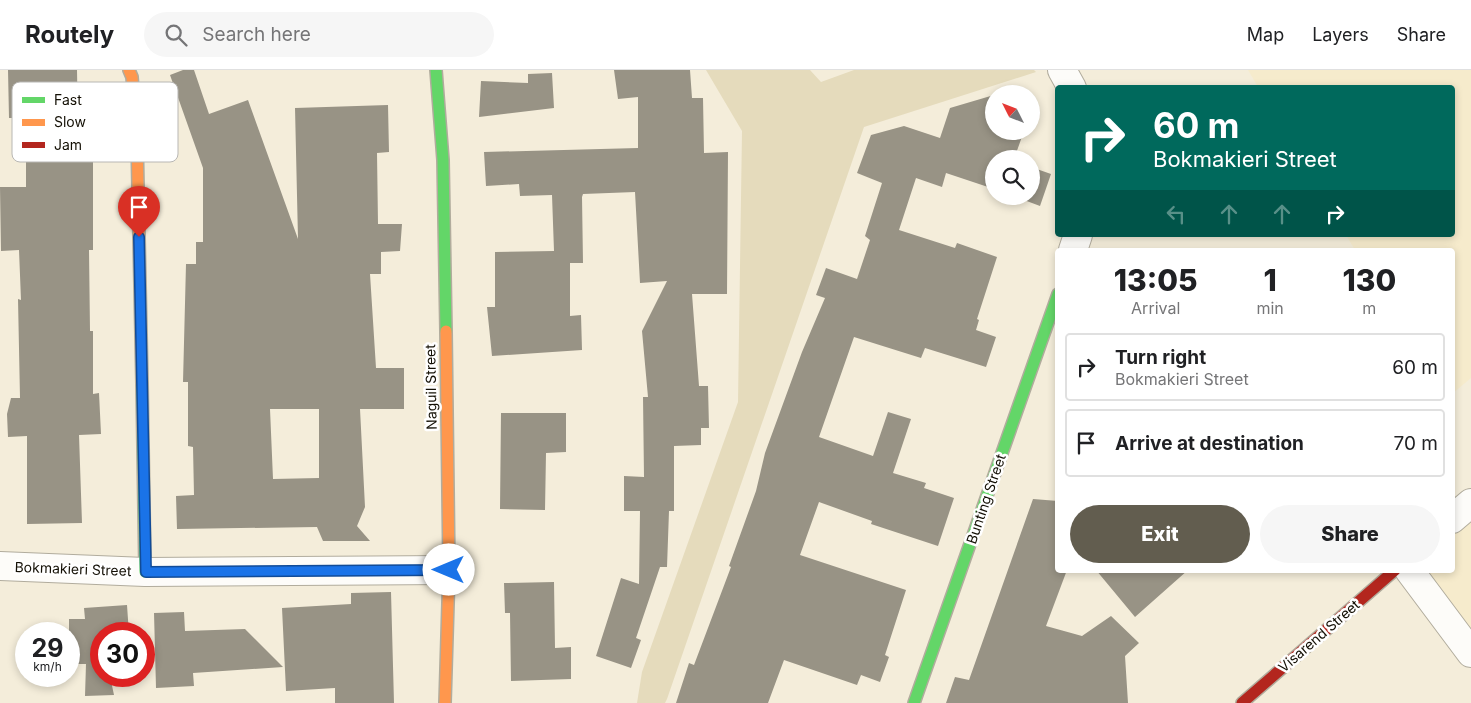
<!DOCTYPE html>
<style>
body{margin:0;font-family:Inter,sans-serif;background:#f6f6f6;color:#202124;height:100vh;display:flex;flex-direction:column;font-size:19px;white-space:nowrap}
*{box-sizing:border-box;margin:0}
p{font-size:16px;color:#757577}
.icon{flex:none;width:28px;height:28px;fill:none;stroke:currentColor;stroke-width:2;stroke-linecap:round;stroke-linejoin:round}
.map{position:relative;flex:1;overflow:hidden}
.side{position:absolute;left:1055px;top:178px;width:400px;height:325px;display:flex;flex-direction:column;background:#fff;border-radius:5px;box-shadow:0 2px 8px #0003}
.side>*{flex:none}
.banner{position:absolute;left:1055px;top:15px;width:400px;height:152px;border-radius:5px;box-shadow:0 2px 8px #0003;background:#00695c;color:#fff;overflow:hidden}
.needle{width:32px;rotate:312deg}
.controls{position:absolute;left:985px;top:15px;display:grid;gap:10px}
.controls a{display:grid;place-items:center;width:55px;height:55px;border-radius:50%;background:#fff;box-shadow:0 2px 8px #0003;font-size:25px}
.speed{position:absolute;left:15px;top:552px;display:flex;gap:10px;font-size:25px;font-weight:700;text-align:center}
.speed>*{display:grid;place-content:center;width:65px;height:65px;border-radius:50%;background:#fff;box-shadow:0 2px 8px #0003;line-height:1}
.speed small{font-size:12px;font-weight:400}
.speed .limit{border:8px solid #d22;background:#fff;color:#111}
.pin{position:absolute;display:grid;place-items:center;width:42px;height:42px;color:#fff;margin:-51px -21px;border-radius:50% 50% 50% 0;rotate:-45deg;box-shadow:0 0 5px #0007}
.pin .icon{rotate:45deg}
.me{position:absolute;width:55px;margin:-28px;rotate:270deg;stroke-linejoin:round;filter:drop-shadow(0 0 4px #0008)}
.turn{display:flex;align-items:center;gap:18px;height:105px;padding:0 15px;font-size:22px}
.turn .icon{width:65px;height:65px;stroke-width:2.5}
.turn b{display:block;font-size:35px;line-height:42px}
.lanes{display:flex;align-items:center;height:48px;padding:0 15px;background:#0003;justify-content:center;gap:25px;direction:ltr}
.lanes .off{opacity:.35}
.eta{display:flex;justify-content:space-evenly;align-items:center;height:85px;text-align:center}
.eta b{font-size:30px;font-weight:800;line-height:35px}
.button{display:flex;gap:10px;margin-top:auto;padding:10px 15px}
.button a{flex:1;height:58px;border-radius:30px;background:#625d4f;color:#fff;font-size:20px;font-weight:800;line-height:58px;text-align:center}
.button a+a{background:#f6f6f6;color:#202124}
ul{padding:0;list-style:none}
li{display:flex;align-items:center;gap:15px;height:68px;margin:0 10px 8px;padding:0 5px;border:2px solid #e0e0e0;border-radius:5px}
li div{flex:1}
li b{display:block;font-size:19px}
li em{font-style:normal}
header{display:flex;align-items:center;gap:30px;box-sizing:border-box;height:70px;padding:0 25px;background:#fff;border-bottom:1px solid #e0e0e0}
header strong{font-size:24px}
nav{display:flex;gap:28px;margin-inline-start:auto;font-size:18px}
.search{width:350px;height:45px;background:#f6f6f6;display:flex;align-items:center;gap:12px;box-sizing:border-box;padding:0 18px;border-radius:28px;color:#757577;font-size:19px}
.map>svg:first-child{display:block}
</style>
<header>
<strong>Routely</strong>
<div class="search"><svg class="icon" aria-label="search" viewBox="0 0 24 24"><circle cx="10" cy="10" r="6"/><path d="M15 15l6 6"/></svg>Search here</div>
<nav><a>Map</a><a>Layers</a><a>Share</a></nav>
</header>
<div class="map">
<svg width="1471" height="633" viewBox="0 0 1471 633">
<rect width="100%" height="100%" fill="#f4edda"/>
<path fill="#f6ebcc" d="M 1248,0 L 1471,0 L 1471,308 L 1453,323 L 1452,180 L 1355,180 L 1346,165 L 1452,165 L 1452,18 L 1258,17 Z
M 1471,433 L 1471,586 L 1409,500 L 1452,500 L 1453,449 Z"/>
<path fill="#e5dbbc" d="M 706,0 L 810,0 L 821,12 L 854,0 L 1034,0 L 1036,2 L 864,57 L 667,629 L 665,633 L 637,633 L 642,602 L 738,332 L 742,61 Z"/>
<path fill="#989385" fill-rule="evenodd" d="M 8,0 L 77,0 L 78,59 L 93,59 L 93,180 L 89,180 L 90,261 L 93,261 L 93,324 L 99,323 L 101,364 L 79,365 L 82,453 L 27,454 L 27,366 L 8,367 L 7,344 L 11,328 L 20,328 L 18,229 L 21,230 L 19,180 L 1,181 L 0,117 L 26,117 L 26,48 L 9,48 Z
M 183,0 L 194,0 L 209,44 L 248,30 L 298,169 L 295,38 L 388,35 L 389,82 L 377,83 L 378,154 L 402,154 L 400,181 L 381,182 L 381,204 L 370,204 L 376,298 L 404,298 L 404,339 L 360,339 L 365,437 L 357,456 L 370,471 L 323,471 L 317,457 L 177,459 L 176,426 L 194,425 L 193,377 L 188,376 L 188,312 L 183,312 L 186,194 L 196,194 L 196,172 L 203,172 L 203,98 L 170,5 ZM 270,339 L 319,339 L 319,408 L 273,409 Z
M 614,0 L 690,0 L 692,28 L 703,28 L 704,83 L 728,82 L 727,224 L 692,224 L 699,316 L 708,316 L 709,358 L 701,358 L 701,375 L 674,376 L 674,441 L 669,441 L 667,497 L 660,497 L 636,568 L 641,570 L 631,598 L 596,586 L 621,508 L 639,514 L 640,441 L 624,441 L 624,406 L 644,407 L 643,327 L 648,327 L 642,261 L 667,211 L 640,213 L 635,122 L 583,124 L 582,127 L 583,193 L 570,193 L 570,246 L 581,245 L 582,280 L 492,286 L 487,237 L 495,237 L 495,182 L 554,181 L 552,125 L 520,126 L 519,114 L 486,116 L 484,82 L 638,78 L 638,27 L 618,29 Z
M 552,3 L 554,38 L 479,47 L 481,11 L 528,13 L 528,4 Z
M 994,25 L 994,61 L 1024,61 L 1014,89 L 994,89 L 994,119 L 946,103 L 942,117 L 916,108 L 899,160 L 955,178 L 957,173 L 997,187 L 977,249 L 979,250 L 976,260 L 996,267 L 986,297 L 925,278 L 921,288 L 854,267 L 819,367 L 873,386 L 888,342 L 911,349 L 893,403 L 926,413 L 924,418 L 954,428 L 938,476 L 871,454 L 872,451 L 819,432 L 800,485 L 906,520 L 885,585 L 889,587 L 880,612 L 861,605 L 857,615 L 784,590 L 768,633 L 676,633 L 689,593 L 694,595 L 731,497 L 729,496 L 756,421 L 765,383 L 802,282 L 825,228 L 816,225 L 826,198 L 857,209 L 870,170 L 865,166 L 882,113 L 857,103 L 871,65 L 904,56 L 940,68 L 950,38 Z
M 1031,97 L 1051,104 L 1040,136 L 1013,126 L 1031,126 Z
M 501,343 L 566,343 L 566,382 L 546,383 L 545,440 L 500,439 Z
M 1033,429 L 1058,431 L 1058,500 L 1067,500 L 1046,556 L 1082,566 L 1111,546 L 1139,573 L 1125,586 L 1128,633 L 946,633 L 955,607 L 969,610 Z
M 1096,500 L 1188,500 L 1135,547 Z
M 554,512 L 555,578 L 571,577 L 571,609 L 511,611 L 510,543 L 505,543 L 504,513 Z
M 391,522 L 394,633 L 335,633 L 335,618 L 286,621 L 282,538 L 351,534 L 351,523 Z
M 127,535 L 129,564 L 101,564 L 101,606 L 110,606 L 114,625 L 85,626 L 86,594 L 69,594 L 69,549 L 85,549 L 84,538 Z
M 184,542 L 185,561 L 245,559 L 283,597 L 193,603 L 194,616 L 156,618 L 154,543 Z"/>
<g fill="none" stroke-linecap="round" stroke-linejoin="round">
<defs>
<path id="street" d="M 1062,0 L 1072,18
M 1073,180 L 1078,165
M 1452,449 L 1471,433
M 0,496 L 145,502 L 449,500
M 1409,500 L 1471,583"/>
<path id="fast" d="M 436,0 L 443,90 L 446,261
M 142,314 L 145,502
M 914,633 L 1058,224"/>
<path id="slow" d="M 129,0 L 132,7 L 137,68 L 142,314
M 445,633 L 449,500 L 446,261"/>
<path id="jam" d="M 1242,633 L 1395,500"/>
</defs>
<use href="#street" stroke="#b1ac9d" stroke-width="30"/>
<use href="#fast" stroke="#b1ac9d" stroke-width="14"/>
<use href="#slow" stroke="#b1ac9d" stroke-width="14"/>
<use href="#jam" stroke="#b1ac9d" stroke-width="14"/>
<use href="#street" stroke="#fdfcf9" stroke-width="28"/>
<use href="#fast" stroke="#63d668" stroke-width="11"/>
<use href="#slow" stroke="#ff974d" stroke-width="11"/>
<use href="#jam" stroke="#b3261e" stroke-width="11"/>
</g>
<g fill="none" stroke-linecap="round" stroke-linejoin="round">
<defs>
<path id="route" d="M 139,167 L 146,502 L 449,500"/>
</defs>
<use href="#route" stroke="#114b97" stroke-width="12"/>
<use href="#route" stroke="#1a73e8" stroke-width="9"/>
</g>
<g text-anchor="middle" stroke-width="5" stroke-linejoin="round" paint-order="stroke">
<g font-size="14" fill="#130f04" stroke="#fff">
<text transform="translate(431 317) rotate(-91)" y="5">Naguil Street</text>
<text transform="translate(986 429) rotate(-71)" y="5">Bunting Street</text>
<text transform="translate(73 499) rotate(2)" y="5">Bokmakieri Street</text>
<text transform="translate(1319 566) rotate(-41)" y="5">Visarend Street</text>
</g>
</g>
<rect x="12" y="12" width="166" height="80" rx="8" fill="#fff" stroke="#b8b7b4" stroke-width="1"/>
<rect x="22" y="27" width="23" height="6" fill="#63d668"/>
<rect x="22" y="49" width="23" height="7" fill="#ff974d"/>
<rect x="22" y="72" width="23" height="6" fill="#b3261e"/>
<g font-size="14" fill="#130f04">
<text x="54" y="35">Fast</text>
<text x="54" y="57">Slow</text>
<text x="54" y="80">Jam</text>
</g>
</svg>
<div class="controls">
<a><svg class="needle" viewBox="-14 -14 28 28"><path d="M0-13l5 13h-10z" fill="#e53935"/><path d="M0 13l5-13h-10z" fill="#757577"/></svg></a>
<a><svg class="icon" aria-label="search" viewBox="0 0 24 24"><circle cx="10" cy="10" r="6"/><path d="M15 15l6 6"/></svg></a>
</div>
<div class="speed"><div>29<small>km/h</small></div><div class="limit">30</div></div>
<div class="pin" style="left:139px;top:167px;background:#d93025"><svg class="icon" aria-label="arrive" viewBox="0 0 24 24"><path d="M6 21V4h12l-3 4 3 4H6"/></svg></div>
<svg class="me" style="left:449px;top:500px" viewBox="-20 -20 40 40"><circle r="19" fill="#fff"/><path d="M0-13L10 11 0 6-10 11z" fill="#1a73e8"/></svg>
<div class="banner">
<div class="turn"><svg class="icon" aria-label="right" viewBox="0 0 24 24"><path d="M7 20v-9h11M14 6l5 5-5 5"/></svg><div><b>60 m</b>Bokmakieri Street</div></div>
<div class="lanes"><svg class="icon off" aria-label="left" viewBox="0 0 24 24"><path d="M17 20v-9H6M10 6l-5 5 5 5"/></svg><svg class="icon off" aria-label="ahead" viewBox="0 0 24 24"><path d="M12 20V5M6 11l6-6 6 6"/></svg><svg class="icon off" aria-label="ahead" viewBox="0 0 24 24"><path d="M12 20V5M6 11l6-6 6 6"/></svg><svg class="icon" aria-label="right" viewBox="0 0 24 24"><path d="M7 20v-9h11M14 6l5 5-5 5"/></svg></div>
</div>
<section class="side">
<div class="eta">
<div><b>13:05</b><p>Arrival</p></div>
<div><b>1</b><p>min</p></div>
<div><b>130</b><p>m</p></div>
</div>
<ul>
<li><svg class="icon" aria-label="right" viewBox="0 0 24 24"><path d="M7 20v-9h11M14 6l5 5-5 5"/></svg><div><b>Turn right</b><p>Bokmakieri Street</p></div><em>60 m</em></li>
<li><svg class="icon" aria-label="arrive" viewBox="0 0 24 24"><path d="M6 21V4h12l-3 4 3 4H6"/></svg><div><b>Arrive at destination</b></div><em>70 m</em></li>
</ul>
<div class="button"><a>Exit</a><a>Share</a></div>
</section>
</div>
